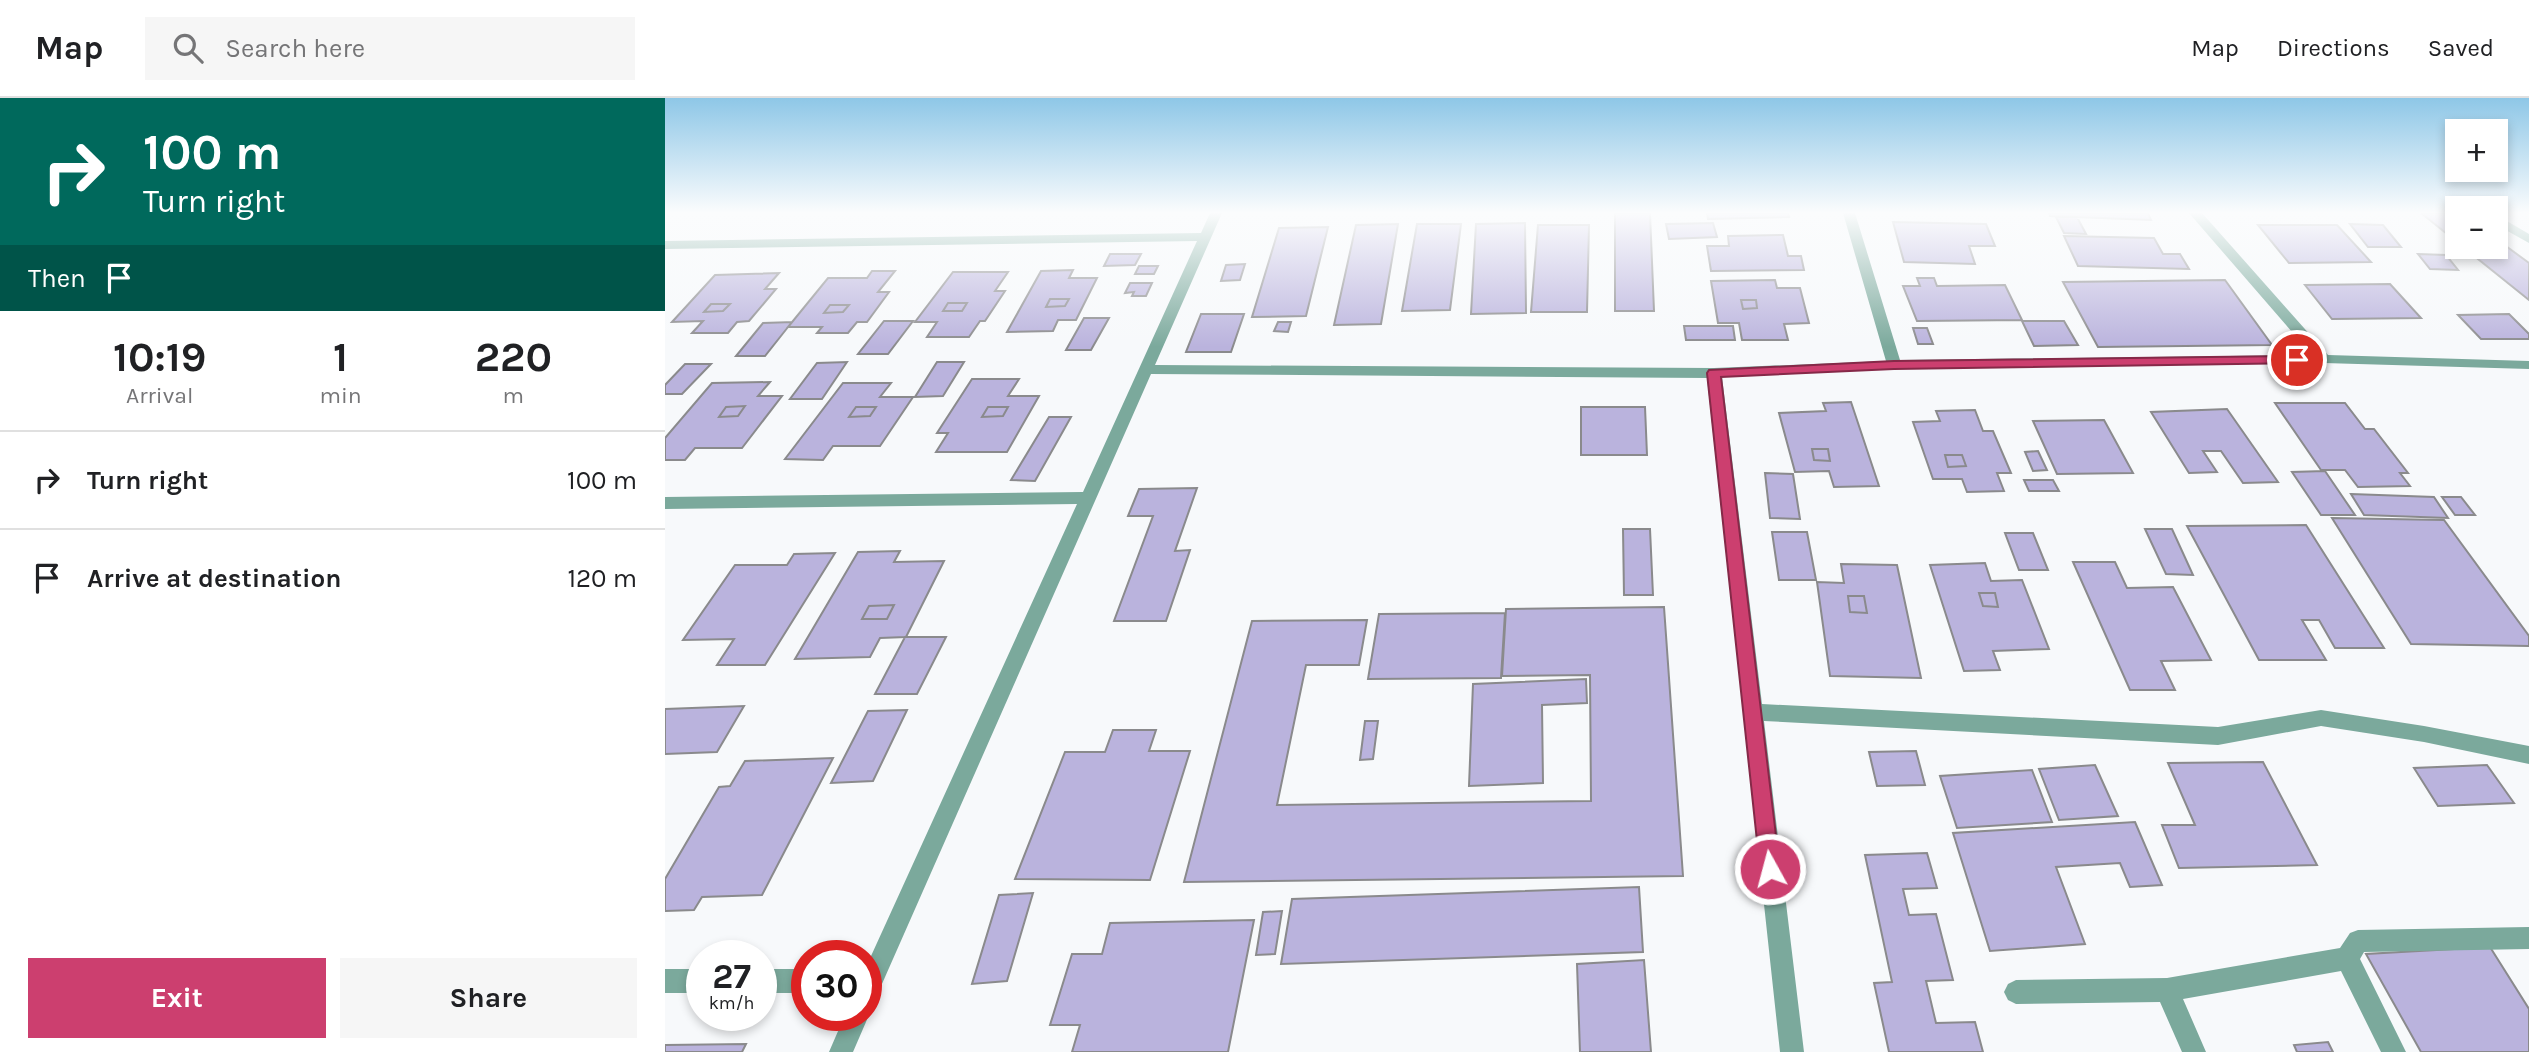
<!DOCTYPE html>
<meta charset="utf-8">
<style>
body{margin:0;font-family:Karla,sans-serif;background:#f6f6f6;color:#202124;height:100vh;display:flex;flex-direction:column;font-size:26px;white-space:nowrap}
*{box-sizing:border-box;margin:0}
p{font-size:23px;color:#757577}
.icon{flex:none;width:38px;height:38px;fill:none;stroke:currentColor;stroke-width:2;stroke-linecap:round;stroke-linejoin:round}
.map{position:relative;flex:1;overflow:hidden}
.drawer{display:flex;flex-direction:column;background:#fff;width:665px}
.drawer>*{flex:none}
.banner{background:#00695c;color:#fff;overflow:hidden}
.buttons{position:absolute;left:1780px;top:21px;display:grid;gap:14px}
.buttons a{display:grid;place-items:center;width:63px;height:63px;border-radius:0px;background:#fff;box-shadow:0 4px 10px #0003;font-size:35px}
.speed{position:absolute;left:21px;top:842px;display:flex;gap:14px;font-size:35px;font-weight:700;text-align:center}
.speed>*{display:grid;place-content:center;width:91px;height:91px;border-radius:50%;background:#fff;box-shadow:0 4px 10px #0003;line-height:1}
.speed small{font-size:18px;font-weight:400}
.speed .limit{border:10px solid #d22;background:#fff;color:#111}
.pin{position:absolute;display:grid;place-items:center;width:60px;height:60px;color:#fff;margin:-30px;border:4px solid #fff;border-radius:50%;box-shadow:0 2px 7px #0007}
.me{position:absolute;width:77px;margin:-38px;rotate:353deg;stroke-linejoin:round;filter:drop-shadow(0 0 5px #0008)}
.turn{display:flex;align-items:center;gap:24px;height:147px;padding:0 28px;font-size:32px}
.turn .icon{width:91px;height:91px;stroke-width:2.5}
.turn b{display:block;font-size:49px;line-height:60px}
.then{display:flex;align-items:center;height:66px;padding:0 28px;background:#0003;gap:14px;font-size:26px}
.eta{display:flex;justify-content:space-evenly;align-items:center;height:119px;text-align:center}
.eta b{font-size:42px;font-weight:700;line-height:49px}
.button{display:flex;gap:14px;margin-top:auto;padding:14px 28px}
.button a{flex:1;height:80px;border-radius:0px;background:#cc3f6f;color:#fff;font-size:28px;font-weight:700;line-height:80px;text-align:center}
.button a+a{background:#f6f6f6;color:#202124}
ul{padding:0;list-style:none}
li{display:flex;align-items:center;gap:21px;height:98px;padding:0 28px;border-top:2px solid #e0e0e0}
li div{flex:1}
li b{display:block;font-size:26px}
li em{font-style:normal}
header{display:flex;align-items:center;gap:42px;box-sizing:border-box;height:98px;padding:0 35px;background:#fff;border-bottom:2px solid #e0e0e0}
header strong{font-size:33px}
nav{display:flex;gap:38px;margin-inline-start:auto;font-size:24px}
.search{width:490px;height:63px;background:#f6f6f6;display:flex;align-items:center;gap:18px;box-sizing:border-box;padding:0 24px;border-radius:0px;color:#757577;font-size:26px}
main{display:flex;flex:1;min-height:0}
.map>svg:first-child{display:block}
</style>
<header>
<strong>Map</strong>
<div class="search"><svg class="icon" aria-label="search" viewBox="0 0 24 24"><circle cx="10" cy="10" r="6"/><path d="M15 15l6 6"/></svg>Search here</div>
<nav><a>Map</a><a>Directions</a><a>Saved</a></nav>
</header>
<main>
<section class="drawer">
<div class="banner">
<div class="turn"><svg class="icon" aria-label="right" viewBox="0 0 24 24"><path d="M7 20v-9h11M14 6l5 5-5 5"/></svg><div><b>100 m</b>Turn right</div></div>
<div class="then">Then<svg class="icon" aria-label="arrive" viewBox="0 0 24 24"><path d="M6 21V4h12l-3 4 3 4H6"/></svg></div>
</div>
<div class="eta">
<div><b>10:19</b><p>Arrival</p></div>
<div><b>1</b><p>min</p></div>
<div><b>220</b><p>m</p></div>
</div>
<ul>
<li><svg class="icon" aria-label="right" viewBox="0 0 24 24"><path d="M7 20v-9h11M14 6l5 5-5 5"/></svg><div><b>Turn right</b></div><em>100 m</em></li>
<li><svg class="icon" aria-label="arrive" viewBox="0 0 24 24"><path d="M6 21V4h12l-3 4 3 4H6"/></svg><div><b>Arrive at destination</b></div><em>120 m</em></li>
</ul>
<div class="button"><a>Exit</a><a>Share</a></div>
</section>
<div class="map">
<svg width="1864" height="954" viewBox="0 0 1864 954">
<rect width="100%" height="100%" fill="#f7f9fb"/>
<path fill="#bab3dd" stroke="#8a8a8c" stroke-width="2" fill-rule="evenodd" d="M 950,115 L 985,115 L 989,213 L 950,213 Z
M 1042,115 L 1123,115 L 1124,119 L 1043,121 Z
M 1384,115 L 1483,115 L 1486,122 L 1385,118 Z
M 1756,115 L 1792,115 L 1792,144 Z
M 1391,119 L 1412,119 L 1421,136 L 1399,135 Z
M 1228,124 L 1321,126 L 1330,148 L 1304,148 L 1310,166 L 1239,164 Z
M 860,125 L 861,215 L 806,216 L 811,126 Z
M 1048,125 L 1052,139 L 1004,141 L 1001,126 Z
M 733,126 L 716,226 L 669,227 L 691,127 Z
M 752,126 L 796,126 L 785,212 L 737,213 Z
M 1685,126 L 1718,127 L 1736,149 L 1703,149 Z
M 873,127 L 924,127 L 922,214 L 866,214 Z
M 1593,127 L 1672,127 L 1706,164 L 1624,165 Z
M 663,129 L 641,218 L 587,219 L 614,130 Z
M 1118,137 L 1123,158 L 1136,158 L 1139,172 L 1046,173 L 1042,148 L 1064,148 L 1063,138 Z
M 1399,138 L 1489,140 L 1498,156 L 1515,156 L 1524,171 L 1413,168 Z
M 1830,140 L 1864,165 L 1864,202 L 1798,149 L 1830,149 Z
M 445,156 L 476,156 L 470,167 L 439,168 Z
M 1753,156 L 1781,157 L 1793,172 L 1765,171 Z
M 580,166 L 575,182 L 556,183 L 561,167 Z
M 474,168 L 493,168 L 489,176 L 470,176 Z
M 408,172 L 404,180 L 432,180 L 411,222 L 393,222 L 388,233 L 342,234 L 376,173 ZM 385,201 L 404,201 L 400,208 L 381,209 Z
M 207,173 L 230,173 L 213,194 L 224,194 L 202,224 L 192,224 L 183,235 L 152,235 L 157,229 L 123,229 L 163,180 L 202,180 ZM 165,207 L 184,207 L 178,214 L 159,215 Z
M 288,174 L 343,174 L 330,193 L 340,193 L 320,223 L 315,223 L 304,239 L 262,239 L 272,224 L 250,224 ZM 283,205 L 302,205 L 297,213 L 278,213 Z
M 114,175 L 100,191 L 111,191 L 84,223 L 72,224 L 63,235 L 27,235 L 38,223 L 7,224 L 50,177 ZM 46,206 L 65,206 L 58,213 L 39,214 Z
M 1252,180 L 1269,180 L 1272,188 L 1340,187 L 1357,222 L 1252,223 L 1238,188 L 1255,188 Z
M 1110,182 L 1112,190 L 1135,190 L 1144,225 L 1119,226 L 1123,242 L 1077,242 L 1074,225 L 1053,225 L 1046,183 ZM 1076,202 L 1091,202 L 1092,210 L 1078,211 Z
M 1560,182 L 1607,247 L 1433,249 L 1398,184 Z
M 465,185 L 487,185 L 481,198 L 467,198 L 469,194 L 460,195 Z
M 1725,186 L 1756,220 L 1667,221 L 1640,187 Z
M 385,201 L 404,201 L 400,208 L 381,209 Z
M 1076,202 L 1091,202 L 1092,210 L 1078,211 Z
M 283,205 L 302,205 L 297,213 L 278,213 Z
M 46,206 L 65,206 L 58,213 L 39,214 Z
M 165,207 L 184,207 L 178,214 L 159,215 Z
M 536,216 L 579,216 L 566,254 L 521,254 Z
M 1844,216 L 1864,236 L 1864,241 L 1816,241 L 1793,217 Z
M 419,220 L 444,220 L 426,252 L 401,252 Z
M 219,223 L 248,223 L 223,256 L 193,256 Z
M 1357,223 L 1399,223 L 1413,247 L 1369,248 Z
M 127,224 L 100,258 L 71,258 L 98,225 Z
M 613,224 L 626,224 L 623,234 L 609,233 Z
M 1019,228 L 1068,228 L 1070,242 L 1021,242 Z
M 1248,230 L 1262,230 L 1268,246 L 1253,246 Z
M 182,264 L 157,301 L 125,301 L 152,265 Z
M 272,264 L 299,264 L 278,298 L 250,299 Z
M 20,266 L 46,266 L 17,296 L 0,296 L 0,287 Z
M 307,281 L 354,281 L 343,298 L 374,298 L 342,354 L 271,354 L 283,335 L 272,335 ZM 323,309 L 343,309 L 338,318 L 317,319 Z
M 105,284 L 93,298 L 117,298 L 77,350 L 30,350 L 20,362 L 0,362 L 0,340 L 47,285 ZM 80,308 L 73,318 L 54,319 L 61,309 Z
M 178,285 L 226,285 L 215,299 L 248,299 L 215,348 L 168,348 L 158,362 L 120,361 ZM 191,309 L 211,309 L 205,318 L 184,319 Z
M 1186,304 L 1214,388 L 1169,389 L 1164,373 L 1130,374 L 1114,315 L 1161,313 L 1158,305 ZM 1147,351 L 1163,351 L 1165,363 L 1149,362 Z
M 1610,305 L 1680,305 L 1700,331 L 1709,331 L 1743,375 L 1735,375 L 1745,388 L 1693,389 L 1680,372 L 1656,372 Z
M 80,308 L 73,318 L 54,319 L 61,309 Z
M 191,309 L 211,309 L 205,318 L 184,319 Z
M 323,309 L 343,309 L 338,318 L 317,319 Z
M 916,309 L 980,309 L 982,357 L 916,357 Z
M 1562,311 L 1613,384 L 1578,385 L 1556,353 L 1538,353 L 1552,374 L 1524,375 L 1486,314 Z
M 1310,312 L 1318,333 L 1328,333 L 1346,375 L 1332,375 L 1339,393 L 1302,394 L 1297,381 L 1268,381 L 1248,324 L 1275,323 L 1271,313 ZM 1280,357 L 1297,357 L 1301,368 L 1283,369 Z
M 384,319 L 406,319 L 370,383 L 346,382 Z
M 1439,322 L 1468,375 L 1392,376 L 1368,323 Z
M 1147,351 L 1163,351 L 1165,363 L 1149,362 Z
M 1373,353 L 1382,372 L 1368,373 L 1360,354 Z
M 1280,357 L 1297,357 L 1301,368 L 1283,369 Z
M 1660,373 L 1690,417 L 1656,417 L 1627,374 Z
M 1100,375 L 1128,376 L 1135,421 L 1105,420 Z
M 1359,382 L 1388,382 L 1394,393 L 1364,393 Z
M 532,390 L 510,453 L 525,452 L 501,523 L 449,523 L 488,418 L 463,418 L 474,391 Z
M 1686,396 L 1769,399 L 1783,420 L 1699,417 Z
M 1777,399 L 1796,399 L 1810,417 L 1790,417 Z
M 1667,420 L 1779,422 L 1864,538 L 1864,548 L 1746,546 Z
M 1641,427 L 1719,550 L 1670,550 L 1654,522 L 1637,522 L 1661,562 L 1594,562 L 1522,428 Z
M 958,431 L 985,431 L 988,497 L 959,497 Z
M 1480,431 L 1507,431 L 1528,477 L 1501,476 Z
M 1107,434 L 1142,434 L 1151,482 L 1114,482 Z
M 1340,435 L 1368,435 L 1383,472 L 1354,472 Z
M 235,453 L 229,464 L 279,463 L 241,539 L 215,540 L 205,559 L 130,561 L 193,454 ZM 229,507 L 222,521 L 197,521 L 204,508 Z
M 170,455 L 100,567 L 52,567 L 69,541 L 18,542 L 70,467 L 122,467 L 129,456 Z
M 1408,464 L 1450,464 L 1462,490 L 1508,489 L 1546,562 L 1496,563 L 1510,592 L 1465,592 Z
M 1320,465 L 1326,483 L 1357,482 L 1384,551 L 1328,553 L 1335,572 L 1299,573 L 1265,467 ZM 1314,495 L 1330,495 L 1333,509 L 1318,508 Z
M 1176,466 L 1232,467 L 1256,580 L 1165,578 L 1152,484 L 1179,485 ZM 1183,498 L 1199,498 L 1202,515 L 1185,514 Z
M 1314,495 L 1330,495 L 1333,509 L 1318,508 Z
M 1183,498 L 1199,498 L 1202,515 L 1185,514 Z
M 229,507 L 222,521 L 197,521 L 204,508 Z
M 999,509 L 1018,778 L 519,784 L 587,523 L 702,522 L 694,567 L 641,567 L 612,707 L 926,703 L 925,577 L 837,578 L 841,511 Z
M 840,515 L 836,580 L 703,581 L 714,516 Z
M 240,539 L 281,539 L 252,596 L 210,596 Z
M 921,581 L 922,605 L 877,607 L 878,685 L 804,688 L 808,586 Z
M 79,608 L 52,654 L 0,656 L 0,611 Z
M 242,612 L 208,683 L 166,685 L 203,613 Z
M 700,623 L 713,623 L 708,661 L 695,662 Z
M 448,632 L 491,632 L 484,653 L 525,653 L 485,782 L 350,781 L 400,654 L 440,654 Z
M 1251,653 L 1260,687 L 1212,688 L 1204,654 Z
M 168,660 L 97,797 L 37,799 L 29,812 L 0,813 L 0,781 L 54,689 L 65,688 L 80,663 Z
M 1598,664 L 1652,767 L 1514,770 L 1497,727 L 1530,727 L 1503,665 Z
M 1430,667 L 1453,718 L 1394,722 L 1374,671 Z
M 1822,667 L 1849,705 L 1773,708 L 1749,670 Z
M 1367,672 L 1387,724 L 1292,730 L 1275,678 Z
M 1470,724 L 1497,787 L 1465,789 L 1455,765 L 1391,769 L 1420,846 L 1325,853 L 1288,735 Z
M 1262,755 L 1272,790 L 1238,791 L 1244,817 L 1271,816 L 1288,882 L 1261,883 L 1271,925 L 1310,924 L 1318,954 L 1224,954 L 1209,885 L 1227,884 L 1200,757 Z
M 974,789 L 978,854 L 616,866 L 627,801 Z
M 368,795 L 342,883 L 307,886 L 334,797 Z
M 617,813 L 610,856 L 591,857 L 598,814 Z
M 589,822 L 563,954 L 407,954 L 415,927 L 385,927 L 407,856 L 437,856 L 445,825 Z
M 1825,849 L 1864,911 L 1864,954 L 1756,954 L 1701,856 Z
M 979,862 L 986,954 L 915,954 L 912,866 Z
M 1663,944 L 1668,954 L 1632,954 L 1629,947 Z
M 81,946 L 77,954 L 0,954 L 0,947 Z"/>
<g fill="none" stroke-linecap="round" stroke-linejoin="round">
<path fill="#7ba99c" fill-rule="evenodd" d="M 545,115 L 557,115 L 490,267 L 1049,270 L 1221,263 L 1178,115 L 1190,115 L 1235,262 L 1647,257 L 1524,115 L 1537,115 L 1663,257 L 1864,263 L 1864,271 L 1659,265 L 1229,271 L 1057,279 L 1097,606 L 1553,629 L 1656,612 L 1759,628 L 1864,648 L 1864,666 L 1759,644 L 1656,628 L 1553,647 L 1099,623 L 1139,954 L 1115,954 L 1042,280 L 486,276 L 209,904 L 201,908 L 201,869 L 412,406 L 0,411 L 0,399 L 418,394 L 532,143 L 0,151 L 0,143 L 536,135 Z
M 1830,116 L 1864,136 L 1864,145 L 1830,126 Z
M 1864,829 L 1864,851 L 1699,854 L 1695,861 L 1741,954 L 1716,954 L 1676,873 L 1518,901 L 1541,954 L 1517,954 L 1495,904 L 1351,906 L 1343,902 L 1339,894 L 1343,886 L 1351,882 L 1502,880 L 1675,850 L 1685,835 L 1693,832 Z
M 0,871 L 37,871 L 37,895 L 0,895 Z
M 96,871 L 142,871 L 142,895 L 96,895 Z
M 201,910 L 204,917 L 188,954 L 164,954 L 180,917 L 201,917 Z"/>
</g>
<linearGradient id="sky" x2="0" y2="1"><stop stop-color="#8ec7e7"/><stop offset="0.46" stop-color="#fbfcfd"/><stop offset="1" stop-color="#fbfcfd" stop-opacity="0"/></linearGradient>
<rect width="1864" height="249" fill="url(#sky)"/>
<path fill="#cc3f6f" stroke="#852948" stroke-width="2" d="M 1632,258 L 1639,262 L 1637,265 L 1229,271 L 1056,279 L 1115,771 L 1112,778 L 1105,780 L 1098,778 L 1095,771 L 1042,275 L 1044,272 L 1229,263 Z"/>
</svg>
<div class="buttons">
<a>+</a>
<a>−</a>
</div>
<div class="speed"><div>27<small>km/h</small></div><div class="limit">30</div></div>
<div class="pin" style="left:1632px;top:262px;background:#d93025"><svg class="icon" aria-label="arrive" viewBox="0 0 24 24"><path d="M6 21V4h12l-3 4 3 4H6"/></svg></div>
<svg class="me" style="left:1105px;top:771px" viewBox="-20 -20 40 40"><circle r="17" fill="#cc3f6f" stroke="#fff" stroke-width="3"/><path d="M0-11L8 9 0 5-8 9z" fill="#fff"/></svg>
</div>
</main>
